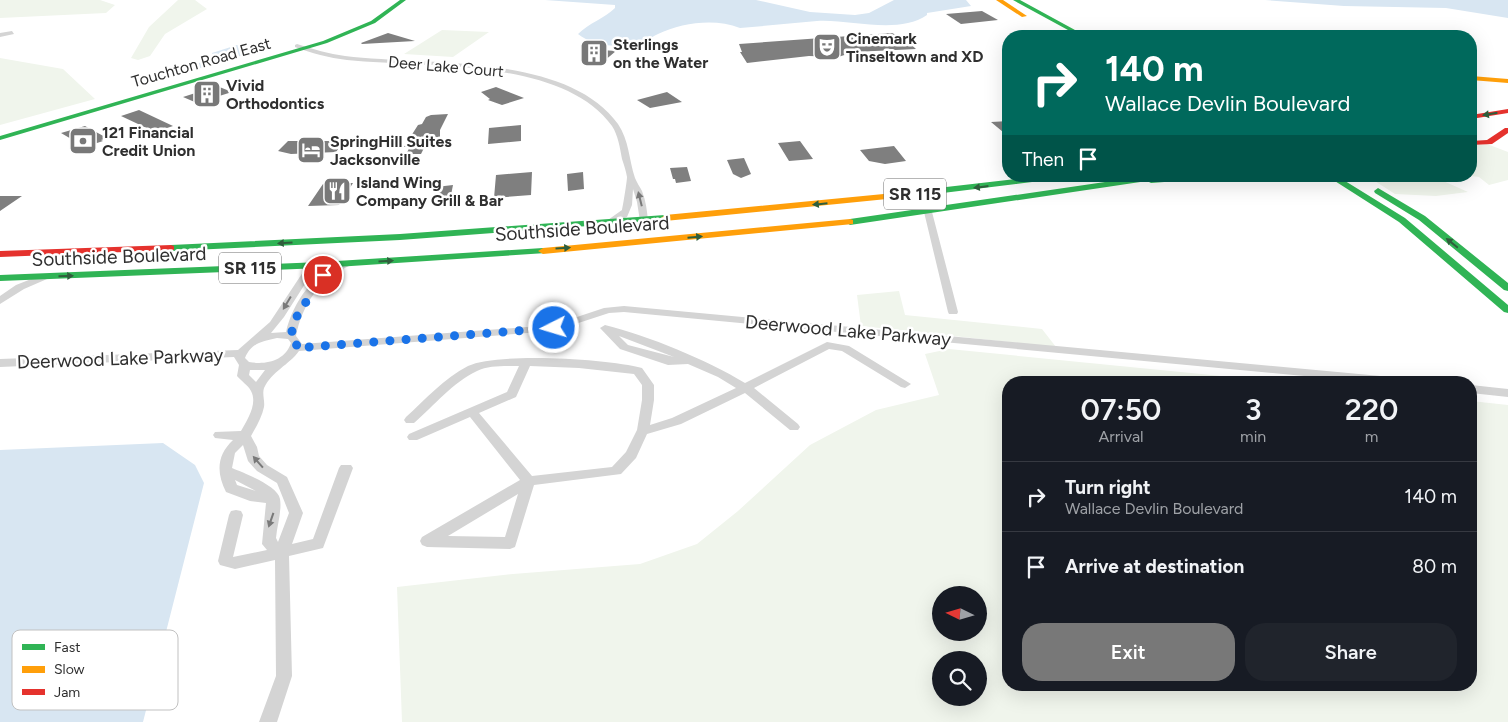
<!DOCTYPE html>
<style>
body{margin:0;font-family:Figtree,sans-serif;background:#20242c;color:#f1f3f6;height:100vh;display:flex;flex-direction:column;font-size:19px;white-space:nowrap}
*{box-sizing:border-box;margin:0}
p{font-size:16px;color:#9ea1a6}
.icon{flex:none;width:28px;height:28px;fill:none;stroke:currentColor;stroke-width:2;stroke-linecap:round;stroke-linejoin:round}
.map{position:relative;flex:1;overflow:hidden}
.panel{position:absolute;left:1002px;top:376px;width:475px;height:315px;display:flex;flex-direction:column;background:#171b24;border-radius:20px;box-shadow:0 5px 20px #0002}
.panel>*{flex:none}
.top-card{position:absolute;left:1002px;top:30px;width:475px;height:152px;border-radius:20px;box-shadow:0 5px 20px #0002;background:#00695c;color:#fff;overflow:hidden}
.needle{width:32px;rotate:275deg}
.buttons{position:absolute;left:932px;top:586px;display:grid;gap:10px}
.buttons a{display:grid;place-items:center;width:55px;height:55px;border-radius:50%;background:#171b24;box-shadow:0 5px 20px #0002;font-size:25px}
.pin{position:absolute;display:grid;place-items:center;width:42px;height:42px;color:#fff;margin:-21px;border:2px solid #fff;border-radius:50%;box-shadow:0 1px 5px #0007}
.me{position:absolute;width:55px;margin:-28px;rotate:265deg;stroke-linejoin:round;filter:drop-shadow(0 0 4px #0008)}
.turn{display:flex;align-items:center;gap:18px;height:105px;padding:0 20px;font-size:22px}
.turn .icon{width:65px;height:65px;stroke-width:2.5}
.turn b{display:block;font-size:35px;line-height:42px}
.then{display:flex;align-items:center;height:48px;padding:0 20px;background:#0003;gap:10px;font-size:19px}
.eta{display:flex;justify-content:space-evenly;align-items:center;height:85px;text-align:center}
.eta b{font-size:30px;font-weight:600;line-height:35px}
.primary-button{display:flex;gap:10px;margin-top:auto;padding:10px 20px}
.primary-button a{flex:1;height:58px;border-radius:20px;background:#787878;color:#fff;font-size:20px;font-weight:600;line-height:58px;text-align:center}
.primary-button a+a{background:#20242c;color:#f1f3f6}
ul{padding:0;list-style:none}
li{display:flex;align-items:center;gap:15px;height:70px;padding:0 20px;border-top:1px solid #363941}
li div{flex:1}
li b{display:block;font-size:19px}
li em{font-style:normal}
.map>svg:first-child{display:block}
</style>
<div class="map">
<svg width="1508" height="722" viewBox="0 0 1508 722">
<rect width="100%" height="100%" fill="#fff"/>
<path fill="#f0f5ec" fill-rule="evenodd" d="M 0,0 L 100,0 L 115,5 L 106,13 L 0,18 Z
M 178,0 L 195,0 L 207,9 L 165,34 L 150,56 L 138,60 L 131,58 L 149,27 Z
M 442,30 L 489,32 L 453,57 L 404,54 Z
M 0,58 L 63,69 L 95,99 L 0,125 Z
M 1487,144 L 1508,152 L 1508,180 L 1489,185 L 1479,177 L 1471,176 L 1471,146 Z
M 1367,176 L 1453,176 L 1441,180 L 1468,192 L 1436,196 L 1395,194 Z
M 899,291 L 905,315 L 1042,329 L 1056,347 L 861,326 L 857,295 Z
M 949,349 L 1282,382 L 1009,382 L 1009,685 L 1471,685 L 1471,401 L 1508,405 L 1508,722 L 402,722 L 397,587 L 513,574 L 640,564 L 697,544 L 738,511 L 810,445 L 876,410 L 939,395 L 925,354 ZM 941,595 L 979,595 L 979,632 L 941,632 ZM 941,660 L 979,660 L 979,698 L 941,698 Z"/>
<path fill="#d8e6f2" d="M 545,0 L 756,0 L 810,12 L 855,15 L 869,13 L 894,0 L 966,0 L 971,6 L 927,13 L 927,15 C 898,35 850,19 817,21 C 791,23 766,26 740,28 C 714,18 682,23 658,34 C 653,36 649,40 644,42 C 626,49 593,47 578,34 C 589,23 605,18 615,8 L 615,5 Z
M 1265,0 L 1508,0 L 1508,18 L 1446,8 L 1344,6 Z
M 237,45 L 247,45 L 260,50 L 148,84 L 137,82 L 149,77 L 206,61 L 214,57 L 212,53 Z
M 163,443 L 195,465 L 204,483 L 143,722 L 0,722 L 0,450 Z"/>
<path fill="#7f7f7f" d="M 982,11 L 998,20 L 961,24 L 946,14 Z
M 388,33 L 415,41 L 362,44 L 361,43 Z
M 892,33 L 905,39 L 916,49 L 854,52 L 838,57 L 809,56 L 747,63 L 740,52 L 742,52 L 739,44 Z
M 601,50 L 616,51 L 604,61 L 588,59 Z
M 217,86 L 232,92 L 197,103 L 183,97 Z
M 496,87 L 524,98 L 502,105 L 488,100 L 490,99 L 481,92 Z
M 667,92 L 682,102 L 650,108 L 637,100 Z
M 139,110 L 173,126 L 155,132 L 121,116 Z
M 448,114 L 440,130 L 440,138 L 432,145 L 425,146 L 421,154 L 406,154 L 410,147 L 404,147 L 418,125 L 422,124 L 426,117 L 431,115 Z
M 1009,121 L 1009,137 L 991,122 Z
M 521,125 L 521,141 L 488,144 L 489,128 Z
M 85,126 L 107,138 L 101,140 L 103,141 L 85,147 L 61,133 Z
M 288,141 L 344,141 L 336,152 L 291,154 L 278,151 Z
M 800,141 L 813,159 L 789,161 L 778,143 Z
M 894,146 L 906,161 L 885,164 L 869,161 L 860,150 Z
M 744,158 L 751,174 L 741,178 L 733,174 L 727,160 Z
M 687,167 L 691,181 L 676,183 L 675,179 L 673,179 L 670,168 Z
M 532,172 L 531,195 L 494,198 L 496,175 Z
M 583,172 L 584,189 L 568,191 L 567,174 Z
M 348,181 L 346,183 L 353,183 L 339,205 L 308,206 L 323,184 Z
M 453,185 L 450,200 L 433,201 L 436,187 Z
M 0,196 L 22,196 L 0,211 Z"/>
<g fill="none" stroke-linecap="round" stroke-linejoin="round">
<path fill="#d4d4d4" fill-rule="evenodd" d="M 12,31 L 14,34 L 0,37 L 0,33 Z
M 297,44 C 313,49 329,54 345,56 C 423,66 566,52 618,124 C 629,140 629,160 635,178 C 637,183 640,187 642,191 C 646,201 647,211 648,221 L 644,224 L 640,221 L 637,202 L 633,189 L 632,205 L 627,217 L 609,225 L 605,222 L 622,210 C 623,206 627,181 627,177 C 626,171 624,165 622,159 C 620,148 618,135 612,126 C 562,57 423,68 347,60 C 329,58 311,53 295,47 L 295,45 Z
M 928,209 L 932,212 L 958,312 L 957,314 L 949,314 L 948,312 L 924,212 Z
M 346,261 L 349,262 L 351,264 L 349,266 C 320,278 302,305 296,336 L 302,344 L 553,325 L 604,308 L 624,306 L 1402,378 L 1408,382 L 1367,382 L 624,312 L 609,313 L 554,331 L 299,351 C 289,365 272,371 264,388 C 262,394 265,401 264,407 C 262,417 256,427 251,436 L 257,447 L 259,456 L 267,465 L 287,477 L 303,513 L 292,544 L 313,539 L 339,468 L 341,465 L 351,465 L 353,468 L 323,548 L 289,556 L 292,676 L 277,722 L 259,722 L 276,676 L 275,560 L 235,569 L 220,565 L 218,561 L 229,515 L 231,511 L 236,510 L 241,511 L 243,515 L 233,557 L 267,550 L 262,544 L 266,503 L 250,501 L 226,492 C 216,472 217,455 233,440 L 215,438 L 213,435 L 215,432 L 241,431 C 247,420 258,404 251,391 C 248,385 241,381 237,376 L 239,365 L 234,357 L 0,367 L 0,359 L 238,350 L 270,322 L 309,263 L 315,263 L 317,265 L 284,317 L 271,333 L 286,332 C 293,302 315,270 346,261 ZM 277,338 L 288,339 L 291,343 C 285,361 266,365 249,362 L 245,358 C 251,343 263,341 277,338 ZM 250,370 L 265,370 L 256,382 L 249,375 ZM 243,445 L 248,461 L 257,471 L 277,483 L 289,513 L 278,542 L 276,538 C 277,526 282,511 280,499 C 278,486 244,473 232,468 L 235,453 ZM 235,480 L 254,490 L 256,491 L 237,485 Z
M 44,274 L 47,275 L 49,277 L 47,279 L 24,289 L 0,304 L 0,296 L 16,285 Z
M 605,325 C 649,336 707,360 745,383 L 827,342 L 849,346 L 911,384 L 905,388 L 901,387 L 842,351 L 829,349 L 754,388 L 798,424 L 800,427 L 798,430 L 790,430 L 745,393 L 681,424 L 647,434 L 636,458 L 621,474 L 534,485 L 515,547 L 510,549 L 427,547 L 422,545 L 420,541 L 422,537 L 520,480 L 470,417 L 417,440 L 409,440 L 407,437 L 409,434 L 507,392 L 519,366 C 505,366 489,365 477,371 C 453,382 434,406 414,423 L 406,423 L 404,420 L 406,417 C 425,400 444,378 468,366 C 498,352 608,359 642,368 L 654,385 L 654,400 L 650,425 L 672,418 L 736,388 L 718,377 L 688,364 L 668,365 L 620,349 L 600,328 ZM 619,336 L 674,357 L 628,345 ZM 530,366 L 579,368 L 634,374 L 642,385 L 642,400 L 637,430 L 626,452 L 612,467 L 532,476 L 479,413 L 516,397 ZM 518,494 L 505,537 L 448,536 Z
M 1471,385 L 1508,389 L 1508,397 L 1471,393 Z"/>
<path fill="#30b455" fill-rule="evenodd" d="M 400,0 L 406,0 L 375,23 L 327,43 L 0,140 L 0,136 L 323,41 L 371,21 Z
M 1013,0 L 1020,0 L 1086,36 L 1079,36 Z
M 1041,176 L 1068,176 L 1064,178 L 894,199 L 890,196 L 894,193 Z
M 1146,176 L 1221,176 L 1217,178 L 1151,183 L 1147,181 L 850,225 L 846,222 L 850,219 Z
M 1327,176 L 1337,176 L 1405,218 L 1508,305 L 1508,313 L 1504,312 L 1399,222 Z
M 1378,188 L 1425,216 L 1508,283 L 1508,291 L 1504,290 L 1419,220 L 1375,193 L 1374,191 Z
M 665,215 L 669,218 L 668,220 L 400,240 L 171,251 L 166,248 L 171,245 L 400,234 Z
M 543,248 L 548,251 L 546,253 L 321,268 L 0,281 L 0,275 L 321,262 Z"/>
<path fill="#ff9f0a" fill-rule="evenodd" d="M 996,0 L 1003,0 L 1027,16 L 1022,17 Z
M 1471,76 L 1508,79 L 1508,83 L 1471,80 Z
M 894,193 L 898,196 L 897,198 L 665,221 L 661,218 L 665,215 Z
M 850,219 L 853,220 L 853,224 L 543,254 L 538,251 L 543,248 Z"/>
<path fill="#e5322d" fill-rule="evenodd" d="M 1508,109 L 1508,113 L 1471,119 L 1471,115 Z
M 1505,128 L 1508,128 L 1508,133 L 1492,144 L 1471,145 L 1471,141 L 1487,140 Z
M 171,245 L 174,246 L 174,250 L 0,257 L 0,251 Z"/>
</g>
<defs><path id="oneway-solid" d="M-6-.8H1V-3.2L6.5 0L1 3.2V.8H-6Z" transform="scale(1.25)"/></defs>
<g fill="#2f5e3c">
<use href="#oneway-solid" transform="translate(1490 114) rotate(171)"/>
<use href="#oneway-solid" transform="translate(981 187) rotate(173)"/>
<use href="#oneway-solid" transform="translate(820 204) rotate(174)"/>
<use href="#oneway-solid" transform="translate(695 237) rotate(-5)"/>
<use href="#oneway-solid" transform="translate(285 243) rotate(177)"/>
<use href="#oneway-solid" transform="translate(1452 243) rotate(-141)"/>
<use href="#oneway-solid" transform="translate(563 248) rotate(-4)"/>
<use href="#oneway-solid" transform="translate(386 261) rotate(-3)"/>
<use href="#oneway-solid" transform="translate(66 276) rotate(-2)"/>
</g>
<g fill="#797979">
<use href="#oneway-solid" transform="translate(640 199) rotate(-104)"/>
<use href="#oneway-solid" transform="translate(287 303) rotate(121)"/>
<use href="#oneway-solid" transform="translate(258 462) rotate(-131)"/>
<use href="#oneway-solid" transform="translate(271 520) rotate(109)"/>
</g>
<g fill="none" stroke-linecap="round" stroke-linejoin="round">
<path stroke="#1a73e8" stroke-width="9" stroke-dasharray="0 16.2" d="M 323,275 L 294,321 L 291,336 L 297,343 L 296,348 L 554,328"/>
</g>
<defs>
<symbol id="theatre-square" viewBox="-11 -11 22 22"><rect x="-9" y="-9" width="18" height="18" rx="4" fill="#787878" stroke="#fff"/><path d="M-5-5.5Q0-4 5-5.5V0Q5 5 0 6Q-5 5-5 0ZM-3.3-2.5H-1v1.5H-3.3ZM1-2.5H3.3v1.5H1ZM-2.8 1Q0 5.5 2.8 1Z" fill="#fff"/></symbol>
<symbol id="building-square" viewBox="-11 -11 22 22"><rect x="-9" y="-9" width="18" height="18" rx="4" fill="#787878" stroke="#fff"/><path d="M-4-6H4V6H1V3H-1V6H-4ZM-2.5-4.3h1.7v1.8h-1.7ZM.8-4.3h1.7v1.8H.8ZM-2.5-1h1.7V.8h-1.7ZM.8-1h1.7V.8H.8Z" fill="#fff"/></symbol>
<symbol id="bank-square" viewBox="-11 -11 22 22"><rect x="-9" y="-9" width="18" height="18" rx="4" fill="#787878" stroke="#fff"/><path d="M-6-4H6V4H-6ZM0-2.3a2.3 2.3 0 1 0 0 4.6a2.3 2.3 0 1 0 0-4.6Z" fill="#fff"/></symbol>
<symbol id="hotel-square" viewBox="-11 -11 22 22"><rect x="-9" y="-9" width="18" height="18" rx="4" fill="#787878" stroke="#fff"/><path d="M-6-4.5h1.5V1H6V5H4.5V3h-9V5H-6ZM-4 0a1.8 1.8 0 1 1 3.6 0ZM.5 0V-2.5h3Q6-2.5 6 0Z" fill="#fff"/></symbol>
<symbol id="restaurant-square" viewBox="-11 -11 22 22"><rect x="-9" y="-9" width="18" height="18" rx="4" fill="#787878" stroke="#fff"/><path d="M-5-6h1v4h1v-4h1v4h1v-4h1v5L-1.5 .5V6h-2V.5L-5-1ZM5-6V6H3V1.5H1.5Q1.5-4 5-6Z" fill="#fff"/></symbol>
</defs>
<g fill-rule="evenodd">
<use href="#theatre-square" x="811" y="31" width="32" height="32"/>
<use href="#building-square" x="578" y="37" width="32" height="32"/>
<use href="#building-square" x="191" y="78" width="32" height="32"/>
<use href="#bank-square" x="67" y="125" width="32" height="32"/>
<use href="#hotel-square" x="295" y="134" width="32" height="32"/>
<use href="#restaurant-square" x="321" y="175" width="32" height="32"/>
</g>
<g text-anchor="middle" stroke-width="5" stroke-linejoin="round" paint-order="stroke">
<g font-size="16" font-weight="bold" fill="#2f2f2f" stroke="#fff" text-anchor="start">
<text x="846" y="44">Cinemark<tspan x="846" dy="18">Tinseltown and XD</tspan></text>
<text x="613" y="50">Sterlings<tspan x="613" dy="18">on the Water</tspan></text>
<text x="226" y="91">Vivid<tspan x="226" dy="18">Orthodontics</tspan></text>
<text x="102" y="138">121 Financial<tspan x="102" dy="18">Credit Union</tspan></text>
<text x="330" y="147">SpringHill Suites<tspan x="330" dy="18">Jacksonville</tspan></text>
<text x="356" y="188">Island Wing<tspan x="356" dy="18">Company Grill &amp; Bar</tspan></text>
</g>
<g font-size="16" fill="#2f2f2f" stroke="#fff">
<text transform="translate(201 62) rotate(-16)" y="6">Touchton Road East</text>
<text transform="translate(446 66) rotate(5)" y="6">Deer Lake Court</text>
</g>
<g fill="#fff" stroke="#6d6d6d" stroke-width="1">
<rect x="884" y="178.5" width="62" height="31" rx="4"/>
<rect x="219" y="252.5" width="62" height="31" rx="4"/>
</g>
<g font-size="18" font-weight="bold" fill="#2f2f2f">
<text x="915" y="200">SR 115</text>
<text x="250" y="274">SR 115</text>
</g>
<g font-size="19" fill="#2f2f2f" stroke="#fff">
<text transform="translate(582 228) rotate(-4)" y="7">Southside Boulevard</text>
<text transform="translate(119 256) rotate(-2)" y="7">Southside Boulevard</text>
<text transform="translate(848 330) rotate(5)" y="7">Deerwood Lake Parkway</text>
<text transform="translate(120 358) rotate(-2)" y="7">Deerwood Lake Parkway</text>
</g>
</g>
<rect x="12" y="630" width="166" height="80" rx="8" fill="#fff" stroke="#c1c1c1" stroke-width="1"/>
<rect x="22" y="644" width="23" height="6" fill="#30b455"/>
<rect x="22" y="666" width="23" height="7" fill="#ff9f0a"/>
<rect x="22" y="689" width="23" height="6" fill="#e5322d"/>
<g font-size="14" fill="#2f2f2f">
<text x="54" y="652">Fast</text>
<text x="54" y="674">Slow</text>
<text x="54" y="697">Jam</text>
</g>
</svg>
<div class="buttons">
<a><svg class="needle" viewBox="-14 -14 28 28"><path d="M0-13l5 13h-10z" fill="#e53935"/><path d="M0 13l5-13h-10z" fill="#9ea1a6"/></svg></a>
<a><svg class="icon" aria-label="search" viewBox="0 0 24 24"><circle cx="10" cy="10" r="6"/><path d="M15 15l6 6"/></svg></a>
</div>
<div class="pin" style="left:323px;top:275px;background:#d93025"><svg class="icon" aria-label="arrive" viewBox="0 0 24 24"><path d="M6 21V4h12l-3 4 3 4H6"/></svg></div>
<svg class="me" style="left:554px;top:328px" viewBox="-20 -20 40 40"><circle r="17" fill="#1a73e8" stroke="#fff" stroke-width="3"/><path d="M0-11L8 9 0 5-8 9z" fill="#fff"/></svg>
<div class="top-card">
<div class="turn"><svg class="icon" aria-label="right" viewBox="0 0 24 24"><path d="M7 20v-9h11M14 6l5 5-5 5"/></svg><div><b>140 m</b>Wallace Devlin Boulevard</div></div>
<div class="then">Then<svg class="icon" aria-label="arrive" viewBox="0 0 24 24"><path d="M6 21V4h12l-3 4 3 4H6"/></svg></div>
</div>
<section class="panel">
<div class="eta">
<div><b>07:50</b><p>Arrival</p></div>
<div><b>3</b><p>min</p></div>
<div><b>220</b><p>m</p></div>
</div>
<ul>
<li><svg class="icon" aria-label="right" viewBox="0 0 24 24"><path d="M7 20v-9h11M14 6l5 5-5 5"/></svg><div><b>Turn right</b><p>Wallace Devlin Boulevard</p></div><em>140 m</em></li>
<li><svg class="icon" aria-label="arrive" viewBox="0 0 24 24"><path d="M6 21V4h12l-3 4 3 4H6"/></svg><div><b>Arrive at destination</b></div><em>80 m</em></li>
</ul>
<div class="primary-button"><a>Exit</a><a>Share</a></div>
</section>
</div>
